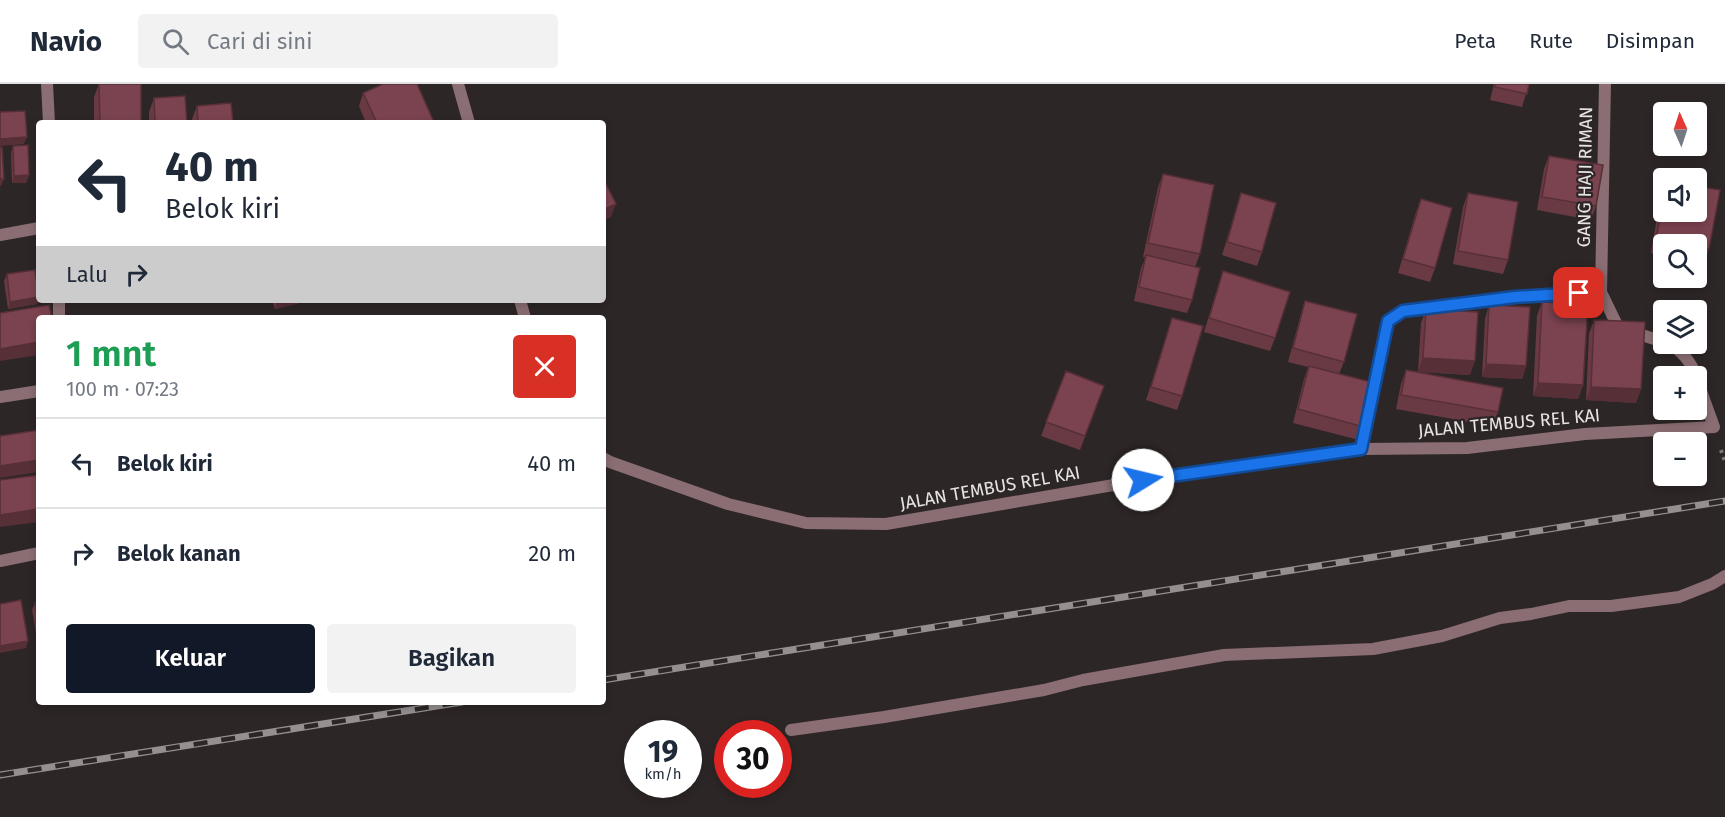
<!DOCTYPE html>
<html lang="id">
<meta charset="utf-8">
<style>
body{margin:0;font-family:"Fira Sans",sans-serif;background:#f2f2f3;color:#1f2937;height:100vh;display:flex;flex-direction:column;font-size:22px;white-space:nowrap}
*{box-sizing:border-box;margin:0}
p{font-size:20px;color:#747a83}
.icon{flex:none;width:33px;height:33px;fill:none;stroke:currentColor;stroke-width:2;stroke-linecap:round;stroke-linejoin:round}
.map{position:relative;flex:1;overflow:hidden}
.drawer{position:absolute;left:36px;top:231px;width:570px;height:390px;display:flex;flex-direction:column;background:#fff;border-radius:6px;box-shadow:0 3px 9px #0003}
.drawer>*{flex:none}
.guide{position:absolute;left:36px;top:36px;width:570px;height:183px;border-radius:6px;box-shadow:0 3px 9px #0003;background:#fff;color:#1f2937;overflow:hidden}
.needle{width:39px;rotate:357deg}
.fabs{position:absolute;left:1653px;top:18px;display:grid;gap:12px}
.fabs a{display:grid;place-items:center;width:54px;height:54px;border-radius:6px;background:#fff;box-shadow:0 3px 9px #0003;font-size:30px}
.speed{position:absolute;left:624px;top:636px;display:flex;gap:12px;font-size:30px;font-weight:700;text-align:center}
.speed>*{display:grid;place-content:center;width:78px;height:78px;border-radius:50%;background:#fff;box-shadow:0 3px 9px #0003;line-height:1}
.speed small{font-size:15px;font-weight:400}
.speed .limit{border:9px solid #d22;background:#fff;color:#111}
.pin{position:absolute;display:grid;place-items:center;width:51px;height:51px;color:#fff;margin:-26px;border-radius:12px;box-shadow:0 3px 9px #0006}
.me{position:absolute;width:66px;margin:-33px;rotate:81deg;stroke-linejoin:round;filter:drop-shadow(0 0 4px #0008)}
.turn{display:flex;align-items:center;gap:21px;height:126px;padding:0 30px;font-size:27px}
.turn .icon{width:78px;height:78px;stroke-width:2.5}
.turn b{display:block;font-size:42px;line-height:51px}
.then{display:flex;align-items:center;height:57px;padding:0 30px;background:#0003;gap:12px;font-size:22px}
.round{display:grid;place-items:center;flex:none;width:63px;height:63px;border-radius:6px;background:#f2f2f3}
.overview{display:flex;align-items:center;justify-content:space-between;height:102px;padding:0 30px}
h1{font-size:36px;font-weight:600;line-height:45px;color:#1e9e55}
.cta{display:flex;gap:12px;margin-top:auto;padding:12px 30px}
.cta a{flex:1;height:69px;border-radius:6px;background:#111827;color:#fff;font-size:24px;font-weight:600;line-height:69px;text-align:center}
.cta a+a{background:#f2f2f3;color:#1f2937}
ul{padding:0;list-style:none}
li{display:flex;align-items:center;gap:18px;height:90px;padding:0 30px;border-top:2px solid #e0e1e3}
li div{flex:1}
li b{display:block;font-size:22px}
li em{font-style:normal}
header{display:flex;align-items:center;gap:36px;box-sizing:border-box;height:84px;padding:0 30px;background:#fff;border-bottom:2px solid #e0e1e3}
header strong{font-size:28px}
nav{display:flex;gap:33px;margin-inline-start:auto;font-size:21px}
.search{width:420px;height:54px;background:#f2f2f3;display:flex;align-items:center;gap:15px;box-sizing:border-box;padding:0 21px;border-radius:6px;color:#747a83;font-size:22px}
.map>svg:first-child{display:block}
</style>
<header>
<strong>Navio</strong>
<div class="search"><svg class="icon" aria-label="search" viewBox="0 0 24 24"><circle cx="10" cy="10" r="6"/><path d="M15 15l6 6"/></svg>Cari di sini</div>
<nav><a>Peta</a><a>Rute</a><a>Disimpan</a></nav>
</header>
<div class="map">
<svg width="1725" height="733" viewBox="0 0 1725 733">
<rect width="100%" height="100%" fill="#2d2627"/>
<g fill="none" stroke-linecap="round" stroke-linejoin="round">
<path stroke="#7e7879" stroke-width="4" stroke-dasharray="3 4.5" stroke-linecap="butt" d="M 1721,366 L 1725,378"/>
<path stroke="#8a6e73" stroke-width="12" d="M 47,0 L 49,39
M 458,0 L 469,39
M 1605,0 L 1601,208 L 1617,241 L 1629,247 L 1664,258
M 0,151 L 39,144
M 59,216 L 59,234
M 520,216 L 525,234
M 1667,260 C 1681,264 1692,280 1696,292
M 0,313 L 39,307
M 1361,365 L 1388,237 L 1403,227 L 1515,213 L 1601,208
M 603,374 L 610,378 L 728,420 L 806,439 L 886,440 L 1166,392 L 1361,365 L 1467,364 L 1585,350 L 1714,343 L 1696,293
M 0,477 L 39,469
M 791,646 L 884,633 L 1044,606 L 1083,596 L 1224,571 L 1373,565 L 1442,552 L 1500,534 L 1531,530 L 1569,522 L 1611,522 L 1679,513 L 1712,500 L 1725,492"/>
<defs>
<path id="rail" d="M 603,596 L 1725,417
M 0,691 L 462,618"/>
</defs>
<use href="#rail" stroke="#958f90" stroke-width="7"/>
<use href="#rail" stroke="#2d2627" stroke-width="4.5" stroke-dasharray="14" stroke-linecap="butt"/>
</g>
<path fill="#6a3a44" d="M 99,0 L 141,39 L 94,39 L 94,13 Z
M 1494,0 L 1529,0 L 1522,23 L 1490,16 Z
M 363,9 L 433,36 L 432,39 L 366,39 L 359,22 Z
M 154,14 L 187,39 L 149,39 L 149,28 Z
M 197,22 L 233,39 L 192,39 L 192,35 Z
M 13,62 L 29,91 L 26,99 L 12,99 L 11,69 Z
M 1549,72 L 1596,122 L 1591,136 L 1537,126 L 1544,85 Z
M 1163,90 L 1200,170 L 1195,183 L 1192,216 L 1187,229 L 1134,217 L 1141,184 L 1146,173 L 1143,173 L 1158,103 Z
M 1664,104 L 1664,128 L 1709,165 L 1704,179 L 1696,178 L 1696,160 L 1664,160 L 1664,171 L 1651,169 L 1661,110 Z
M 1241,109 L 1262,168 L 1257,182 L 1222,171 Z
M 1468,109 L 1508,176 L 1503,190 L 1453,180 L 1463,123 Z
M 1421,115 L 1435,184 L 1430,198 L 1398,189 L 1416,128 Z
M 1223,187 L 1275,254 L 1270,267 L 1204,248 Z
M 7,190 L 39,209 L 39,215 L 37,220 L 8,225 L 4,197 Z
M 272,216 L 312,216 L 275,225 Z
M 1305,217 L 1344,278 L 1339,290 L 1364,343 L 1359,356 L 1293,339 L 1304,295 L 1308,283 L 1288,278 L 1301,230 Z
M 1542,218 L 1583,301 L 1578,315 L 1533,312 L 1537,232 Z
M 1489,221 L 1526,282 L 1522,295 L 1482,293 L 1485,235 Z
M 1426,225 L 1470,291 L 1418,288 L 1421,239 Z
M 1172,234 L 1182,312 L 1177,326 L 1146,316 Z
M 1594,236 L 1641,305 L 1636,319 L 1586,316 L 1589,250 Z
M 1406,286 L 1498,328 L 1493,342 L 1396,325 L 1401,300 Z
M 1066,287 L 1104,302 L 1080,366 L 1041,352 Z
M 35,519 L 39,519 L 39,554 L 37,554 L 32,526 Z"/>
<path fill="#562f37" d="M 27,53 L 24,60 L 0,62 L 0,55 Z
M 29,91 L 26,99 L 12,99 L 14,92 Z
M 0,95 L 4,95 L 1,102 L 0,102 Z
M 616,120 L 611,133 L 603,137 L 603,126 Z
M 39,213 L 37,220 L 8,225 L 10,218 Z
M 278,216 L 312,216 L 275,225 Z
M 39,258 L 39,271 L 0,277 L 0,265 Z
M 1423,274 L 1475,277 L 1470,291 L 1418,288 Z
M 1486,280 L 1526,282 L 1522,295 L 1482,293 Z
M 1538,299 L 1583,301 L 1578,315 L 1533,312 Z
M 1591,303 L 1641,305 L 1636,319 L 1586,316 Z
M 39,376 L 39,388 L 0,394 L 0,382 Z
M 39,425 L 39,438 L 0,443 L 0,431 Z
M 28,557 L 26,564 L 0,569 L 0,562 Z"/>
<path fill="#7b434f" stroke="#562f37" stroke-width="1.5" d="M 99,0 L 141,0 L 141,39 L 100,39 Z
M 383,0 L 417,0 L 433,36 L 427,39 L 377,39 L 363,9 Z
M 1496,0 L 1529,0 L 1527,10 L 1495,3 Z
M 185,12 L 187,39 L 155,39 L 154,14 Z
M 231,19 L 233,39 L 198,39 L 197,22 Z
M 25,27 L 27,53 L 0,55 L 0,28 Z
M 28,61 L 29,91 L 14,92 L 13,62 Z
M 0,63 L 2,63 L 4,95 L 0,95 Z
M 1549,72 L 1603,81 L 1596,122 L 1542,113 Z
M 1163,90 L 1214,101 L 1200,170 L 1148,159 Z
M 603,94 L 616,120 L 603,126 Z
M 1696,102 L 1720,106 L 1709,165 L 1696,163 L 1696,160 L 1683,160 L 1656,155 L 1664,111 L 1664,128 L 1696,128 Z
M 1241,109 L 1276,119 L 1262,168 L 1227,158 Z
M 1468,109 L 1518,118 L 1508,176 L 1458,167 Z
M 1421,115 L 1452,124 L 1435,184 L 1403,175 Z
M 1146,171 L 1200,184 L 1192,216 L 1139,203 Z
M 35,186 L 39,213 L 10,218 L 7,190 Z
M 1223,187 L 1290,208 L 1275,254 L 1209,234 Z
M 1305,217 L 1357,230 L 1344,278 L 1293,264 Z
M 1542,218 L 1588,220 L 1583,301 L 1538,299 Z
M 49,221 L 52,234 L 39,234 L 39,258 L 0,265 L 0,229 Z
M 1489,221 L 1530,223 L 1526,282 L 1486,280 Z
M 1426,225 L 1478,228 L 1475,277 L 1423,274 Z
M 1172,234 L 1203,242 L 1182,312 L 1151,303 Z
M 1594,236 L 1645,238 L 1641,305 L 1591,303 Z
M 1309,282 L 1375,299 L 1364,343 L 1298,325 Z
M 1406,286 L 1503,304 L 1498,328 L 1401,311 Z
M 1066,287 L 1104,302 L 1085,352 L 1046,338 Z
M 39,346 L 39,376 L 0,382 L 0,352 Z
M 39,391 L 39,425 L 0,431 L 0,396 Z
M 21,516 L 28,557 L 0,562 L 0,520 Z
M 35,519 L 39,519 L 39,542 Z"/>
<g fill="none" stroke-linecap="round" stroke-linejoin="round">
<defs>
<path id="route" d="M 1143,396 L 1361,365 L 1388,237 L 1403,227 L 1515,213 L 1579,209"/>
</defs>
<use href="#route" stroke="#114b97" stroke-width="15"/>
<use href="#route" stroke="#1a73e8" stroke-width="10"/>
</g>
<g text-anchor="middle" stroke-width="4.5" stroke-linejoin="round" paint-order="stroke">
<g font-size="18" fill="#e8e3e4" stroke="#2d2627">
<text transform="translate(1585 93) rotate(-89)" y="6">GANG HAJI RIMAN</text>
<text transform="translate(1509 339) rotate(-5)" y="6">JALAN TEMBUS REL KAI</text>
<text transform="translate(990 404) rotate(-10)" y="6">JALAN TEMBUS REL KAI</text>
</g>
</g>
</svg>
<div class="fabs">
<a><svg class="needle" viewBox="-14 -14 28 28"><path d="M0-13l5 13h-10z" fill="#e53935"/><path d="M0 13l5-13h-10z" fill="#747a83"/></svg></a>
<a><svg class="icon" aria-label="sound" viewBox="0 0 24 24"><path d="M4 9h4l5-4v14l-5-4H4zM17 9q2 3 0 6"/></svg></a>
<a><svg class="icon" aria-label="search" viewBox="0 0 24 24"><circle cx="10" cy="10" r="6"/><path d="M15 15l6 6"/></svg></a>
<a><svg class="icon" aria-label="layers" viewBox="0 0 24 24"><path d="M12 4l9 5-9 5-9-5zM3 14l9 5 9-5"/></svg></a>
<a>+</a>
<a>−</a>
</div>
<div class="speed"><div>19<small>km/h</small></div><div class="limit">30</div></div>
<div class="pin" style="left:1579px;top:209px;background:#d93025"><svg class="icon" aria-label="arrive" viewBox="0 0 24 24"><path d="M6 21V4h12l-3 4 3 4H6"/></svg></div>
<svg class="me" style="left:1143px;top:396px" viewBox="-20 -20 40 40"><circle r="19" fill="#fff"/><path d="M0-13L10 11 0 6-10 11z" fill="#1a73e8"/></svg>
<div class="guide">
<div class="turn"><svg class="icon" aria-label="left" viewBox="0 0 24 24"><path d="M17 20v-9H6M10 6l-5 5 5 5"/></svg><div><b>40 m</b>Belok kiri</div></div>
<div class="then">Lalu<svg class="icon" aria-label="right" viewBox="0 0 24 24"><path d="M7 20v-9h11M14 6l5 5-5 5"/></svg></div>
</div>
<section class="drawer">
<div class="overview"><div><h1>1 mnt</h1><p>100 m · 07:23</p></div><a class="round" style="background:#d93025;color:#fff"><svg class="icon" aria-label="close" viewBox="0 0 24 24"><path d="M6 6l12 12M18 6L6 18"/></svg></a></div>
<ul>
<li><svg class="icon" aria-label="left" viewBox="0 0 24 24"><path d="M17 20v-9H6M10 6l-5 5 5 5"/></svg><div><b>Belok kiri</b></div><em>40 m</em></li>
<li><svg class="icon" aria-label="right" viewBox="0 0 24 24"><path d="M7 20v-9h11M14 6l5 5-5 5"/></svg><div><b>Belok kanan</b></div><em>20 m</em></li>
</ul>
<div class="cta"><a>Keluar</a><a>Bagikan</a></div>
</section>
</div>
